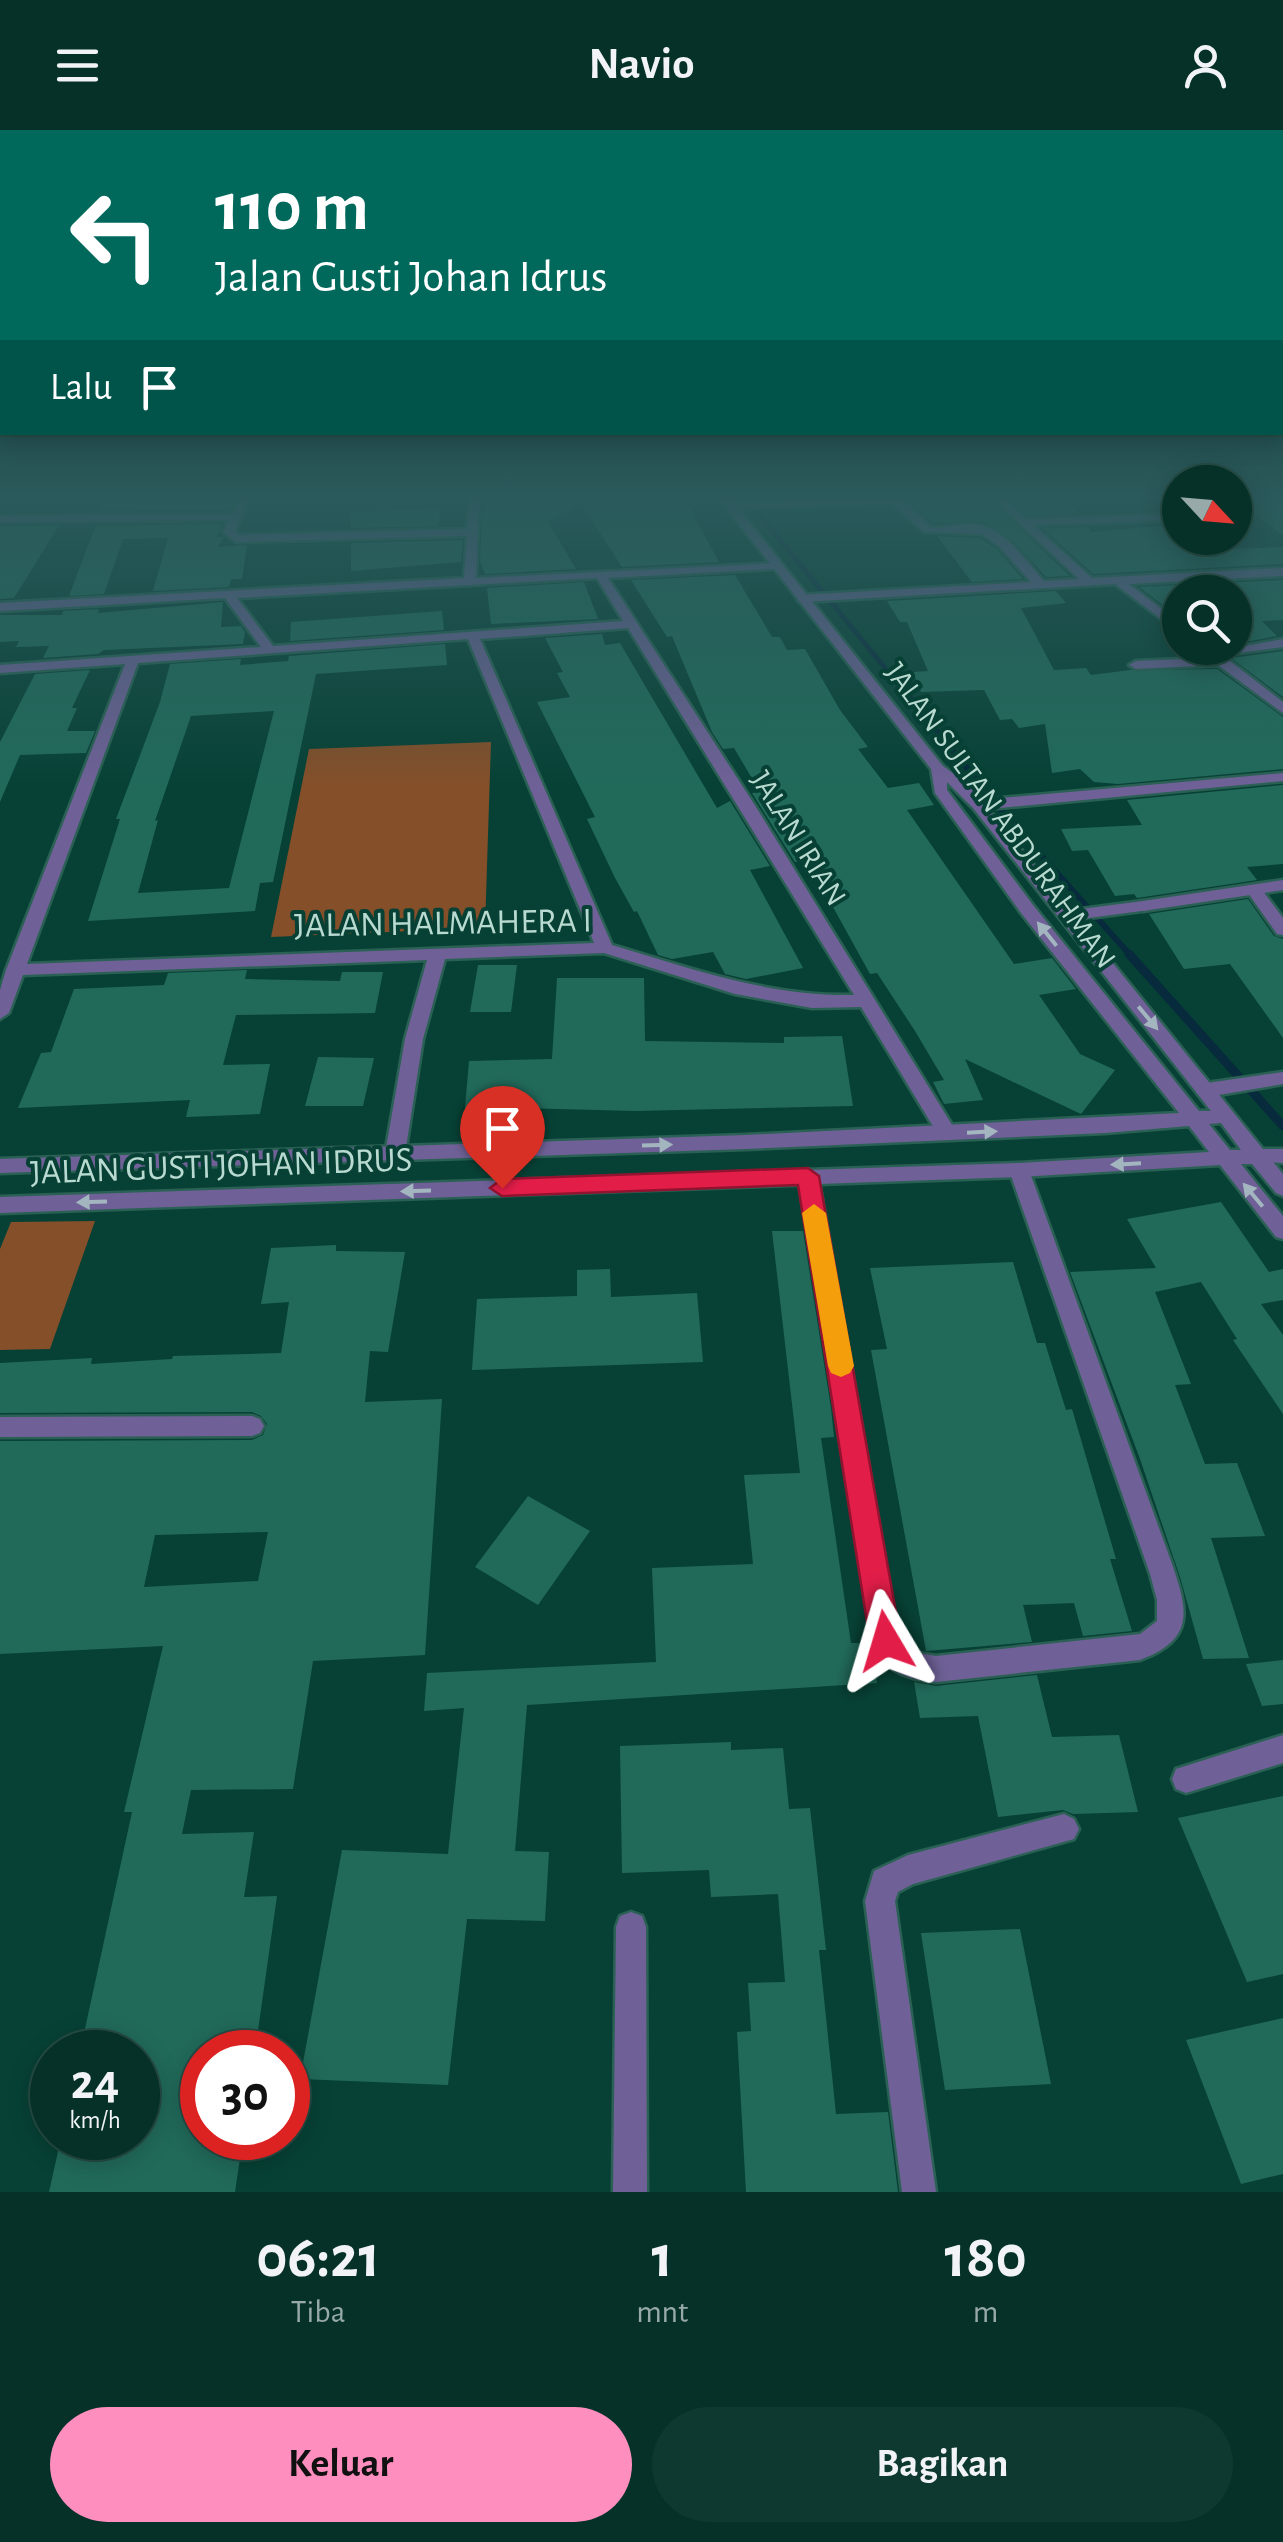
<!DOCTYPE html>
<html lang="id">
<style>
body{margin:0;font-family:"Alegreya Sans",sans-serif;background:#0e3930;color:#f1f3f6;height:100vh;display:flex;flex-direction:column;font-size:38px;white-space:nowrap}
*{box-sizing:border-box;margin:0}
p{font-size:32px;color:#97a9a8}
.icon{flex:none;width:55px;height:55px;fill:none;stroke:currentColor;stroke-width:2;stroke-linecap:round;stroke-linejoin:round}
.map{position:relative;height:2062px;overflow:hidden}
.panel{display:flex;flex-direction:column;background:#053128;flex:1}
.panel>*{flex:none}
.guide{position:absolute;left:0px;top:0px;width:1285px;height:305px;box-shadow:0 5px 25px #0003,0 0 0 2px #264c45;background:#00695c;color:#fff;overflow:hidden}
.needle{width:65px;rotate:116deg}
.tools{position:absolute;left:1162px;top:335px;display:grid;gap:20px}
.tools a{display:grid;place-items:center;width:90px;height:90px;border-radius:50%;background:#053128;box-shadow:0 5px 25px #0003,0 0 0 2px #264c45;font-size:50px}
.speed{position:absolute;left:30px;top:1900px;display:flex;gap:20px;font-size:50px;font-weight:700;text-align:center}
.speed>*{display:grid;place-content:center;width:130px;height:130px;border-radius:50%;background:#053128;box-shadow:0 5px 25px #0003,0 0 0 2px #264c45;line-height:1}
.speed small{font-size:25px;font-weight:400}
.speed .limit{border:15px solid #d22;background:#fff;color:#111}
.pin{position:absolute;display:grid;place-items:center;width:85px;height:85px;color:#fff;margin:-102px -42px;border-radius:50% 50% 50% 0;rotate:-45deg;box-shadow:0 0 10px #0007}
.pin .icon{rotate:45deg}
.me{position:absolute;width:110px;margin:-55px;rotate:353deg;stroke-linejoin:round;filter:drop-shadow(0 0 8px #0008)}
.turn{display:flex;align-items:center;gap:35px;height:210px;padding:0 50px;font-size:45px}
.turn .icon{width:130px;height:130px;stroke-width:2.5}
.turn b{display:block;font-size:70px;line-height:85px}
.then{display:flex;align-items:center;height:95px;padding:0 50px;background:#0003;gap:20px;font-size:38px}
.eta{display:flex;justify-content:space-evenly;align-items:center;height:170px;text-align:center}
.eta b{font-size:60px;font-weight:700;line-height:70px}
.button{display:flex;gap:20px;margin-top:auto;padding:20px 50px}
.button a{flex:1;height:115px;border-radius:60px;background:#fe8ebd;color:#111;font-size:40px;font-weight:700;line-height:115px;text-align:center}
.button a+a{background:#0e3930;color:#f1f3f6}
header{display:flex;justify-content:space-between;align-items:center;height:130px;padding:0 50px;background:#053128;font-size:45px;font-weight:700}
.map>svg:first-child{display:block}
</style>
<header><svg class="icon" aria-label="menu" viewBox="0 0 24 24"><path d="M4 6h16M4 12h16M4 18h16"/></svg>Navio<svg class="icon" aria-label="person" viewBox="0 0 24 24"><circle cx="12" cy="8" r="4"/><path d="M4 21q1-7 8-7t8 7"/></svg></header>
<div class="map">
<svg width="1283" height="2062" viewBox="0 0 1283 2062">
<rect width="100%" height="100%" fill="#074135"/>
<path fill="#844f29" d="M 491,612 L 485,798 L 271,807 L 309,619 Z
M 95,1091 L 50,1219 L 0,1220 L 0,1119 L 11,1092 Z"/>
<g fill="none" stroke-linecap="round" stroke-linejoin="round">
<path stroke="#072b3d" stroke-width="5" d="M 745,367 L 912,571"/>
<path stroke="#072b3d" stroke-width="6" d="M 910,568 L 1006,686 L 1131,826"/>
<path stroke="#072b3d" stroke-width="9" d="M 1129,824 L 1283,996"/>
</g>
<path fill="#216a5a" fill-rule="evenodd" d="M 107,367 L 162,367 L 235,369 L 230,380 L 101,381 Z
M 488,367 L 520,367 L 518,372 L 580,372 L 616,367 L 683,367 L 719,432 L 622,437 L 580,372 L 548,392 L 576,439 L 485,444 L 480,431 L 482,387 Z
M 938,367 L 987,367 L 1070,446 L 1046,447 L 1014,412 L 984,392 L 933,393 L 908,368 Z
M 1008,367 L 1038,367 L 1046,375 L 1070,374 L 1078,384 L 1027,385 Z
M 1283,370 L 1283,406 L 1243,373 Z
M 440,378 L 438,396 L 351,398 L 351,383 Z
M 223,394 L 216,407 L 224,407 L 218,417 L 247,415 L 242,449 L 231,449 L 229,457 L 153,461 L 168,408 L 123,409 L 104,464 L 69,466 L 96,395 Z
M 1178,394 L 1180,408 L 1189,408 L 1199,420 L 1283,417 L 1283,434 L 1093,444 L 1042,398 L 1088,397 L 1092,402 Z
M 59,395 L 14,468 L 0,469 L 0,396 Z
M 937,406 L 980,408 L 997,419 L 1023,449 L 972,452 Z
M 463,410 L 461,432 L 351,441 L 351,413 Z
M 735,445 L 772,507 L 780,507 L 787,520 L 805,519 L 840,580 L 868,617 L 858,619 L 888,658 L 919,653 L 934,675 L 907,680 L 1014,834 L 1052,828 L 1076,859 L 1039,865 L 1080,924 L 1115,940 L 1081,984 L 965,929 L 983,970 L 944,974 L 933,952 L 944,950 L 915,901 L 877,843 L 870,844 L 807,730 L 795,732 L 752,663 L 760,662 L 734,618 L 723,619 L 712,602 L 672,506 L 667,507 L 631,450 Z
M 1283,450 L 1283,490 L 1262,491 L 1277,506 L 1240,513 L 1235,509 L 1235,462 L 1180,462 L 1180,488 L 1139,457 Z
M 584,452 L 598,489 L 491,494 L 487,458 Z
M 1056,461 L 1066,473 L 1021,478 L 1054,540 L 1086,538 L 1091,545 L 1130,540 L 1217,539 L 1283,587 L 1283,639 L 1118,654 L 1094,652 L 1080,639 L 1052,643 L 1045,594 L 1019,598 L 1012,589 L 1000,590 L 984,560 L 921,562 L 913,542 L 928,541 L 907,492 L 900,492 L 887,471 Z
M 223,472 L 221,497 L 241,496 L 245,502 L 243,514 L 104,520 L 98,524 L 43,528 L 49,516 L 16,517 L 19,511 L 0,512 L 0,485 L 62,485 L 63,481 L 99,479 L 98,483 Z
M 442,481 L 444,500 L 290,511 L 291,492 Z
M 602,504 L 605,515 L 620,513 L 717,678 L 730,671 L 770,736 L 750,740 L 803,838 L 746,849 L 725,844 L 713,822 L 672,829 L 658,825 L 637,781 L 634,782 L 615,748 L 587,689 L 595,687 L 537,572 L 570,567 L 557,543 L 563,542 L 545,508 Z
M 445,514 L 447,535 L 316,544 L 273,752 L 260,753 L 255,781 L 88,791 L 120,689 L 116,689 L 160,572 L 170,534 L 241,529 L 240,535 L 288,531 L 289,526 ZM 274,581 L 229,758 L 138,763 L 158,690 L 155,691 L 191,586 Z
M 1283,521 L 1283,567 L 1231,528 Z
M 90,540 L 72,578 L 77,578 L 67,601 L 95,601 L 86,623 L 20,625 L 0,672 L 0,612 L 35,544 Z
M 1283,655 L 1283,734 L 1247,737 L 1257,750 L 1137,768 L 1134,764 L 1115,766 L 1088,720 L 1072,721 L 1061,699 L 1142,695 L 1127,670 Z
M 1248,769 L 1274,806 L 1283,809 L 1283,908 L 1230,834 L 1184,839 L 1149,784 Z
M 478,835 L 517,835 L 511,882 L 470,882 Z
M 247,840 L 245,849 L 340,851 L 342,842 L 383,842 L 375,883 L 236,885 L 223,935 L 270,934 L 260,984 L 186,987 L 190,970 L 18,978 L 41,923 L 51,922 L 74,859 L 164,855 L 168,843 Z
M 557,848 L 644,848 L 645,911 L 784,913 L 784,907 L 842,906 L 853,976 L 636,981 L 518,978 L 518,987 L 464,989 L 469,931 L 552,929 Z
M 318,927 L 374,928 L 363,976 L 305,976 Z
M 1221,1072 L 1269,1142 L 1283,1139 L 1283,1170 L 1261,1174 L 1283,1205 L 1283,1284 L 1233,1210 L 1237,1209 L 1201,1152 L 1155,1162 L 1191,1254 L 1175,1255 L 1205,1334 L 1237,1333 L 1265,1406 L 1211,1408 L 1249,1528 L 1203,1529 L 1180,1447 L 1140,1329 L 1070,1142 L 1156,1138 L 1127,1089 Z
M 772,1101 L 803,1101 L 831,1278 L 834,1307 L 821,1308 L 851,1513 L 869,1513 L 877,1553 L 527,1575 L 515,1721 L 549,1722 L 545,1791 L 467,1789 L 448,1955 L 300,1949 L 342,1720 L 448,1724 L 464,1578 L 424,1581 L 427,1543 L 656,1532 L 652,1438 L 753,1434 L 744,1345 L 800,1343 Z
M 336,1115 L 336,1121 L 405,1122 L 388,1222 L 370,1221 L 365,1272 L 442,1269 L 425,1525 L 313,1531 L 293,1659 L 191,1660 L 182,1704 L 254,1702 L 244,1767 L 277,1766 L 255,1922 L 202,1922 L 202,2008 L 243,2008 L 235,2062 L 49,2062 L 61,2008 L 138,2008 L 138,1922 L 80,1922 L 132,1682 L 124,1682 L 163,1516 L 0,1524 L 0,1311 L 252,1310 L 263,1305 L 267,1294 L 261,1286 L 252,1282 L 0,1283 L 0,1233 L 92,1228 L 91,1234 L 172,1229 L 173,1226 L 281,1223 L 289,1172 L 261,1174 L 271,1118 ZM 268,1402 L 258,1451 L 144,1457 L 155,1405 Z
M 1013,1132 L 1037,1213 L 1045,1213 L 1066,1280 L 1072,1279 L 1116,1429 L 1110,1429 L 1132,1501 L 1083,1506 L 1074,1473 L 1023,1475 L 1032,1512 L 926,1521 L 871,1220 L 887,1219 L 870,1138 Z
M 610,1139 L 611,1167 L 697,1163 L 703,1232 L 472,1240 L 477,1169 L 577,1166 L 577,1140 Z
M 528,1366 L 590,1401 L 538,1475 L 475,1437 Z
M 1283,1530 L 1283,1574 L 1262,1576 L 1246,1534 Z
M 1037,1545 L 1052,1607 L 1119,1605 L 1138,1682 L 1073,1684 L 1063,1680 L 998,1687 L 978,1586 L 920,1588 L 914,1552 L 936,1556 Z
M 731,1612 L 731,1620 L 783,1618 L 789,1679 L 810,1678 L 826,1820 L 819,1820 L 836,1984 L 888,1982 L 898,2062 L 746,2062 L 737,1902 L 751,1901 L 748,1853 L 785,1852 L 778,1764 L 711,1767 L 709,1740 L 622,1743 L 620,1616 Z
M 1283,1666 L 1283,1844 L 1247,1852 L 1178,1688 Z
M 1020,1799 L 1051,1954 L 945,1960 L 921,1803 Z
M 1283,1888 L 1283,2044 L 1241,2054 L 1186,1910 Z"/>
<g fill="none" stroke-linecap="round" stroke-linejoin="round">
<defs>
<path id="minor" d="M 240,367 L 250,367 L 235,401 L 239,405 L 467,399 L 469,367 L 479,367 L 476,448 L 777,433 L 777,437 L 773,439 L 608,448 L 756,677 L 954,998 L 957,1003 L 954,1008 L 940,1008 L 861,877 L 812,878 L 735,864 L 604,823 L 445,829 L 423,909 L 405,1024 L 395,1031 L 385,1024 L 405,909 L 427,830 L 23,845 L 9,883 L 0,889 L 0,860 L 6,840 L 125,534 L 0,543 L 0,535 L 261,517 L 225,468 L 0,481 L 0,473 L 464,448 L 467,406 L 236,412 L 223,402 L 229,390 L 0,392 L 0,386 L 232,384 ZM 597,448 L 623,491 L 273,516 L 237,468 ZM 628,498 L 854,865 C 770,867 692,839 612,815 L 480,509 ZM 468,509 L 594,813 L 27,834 L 138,533 Z
M 991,367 L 1002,367 L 1026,389 L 1180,384 L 1180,390 L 1033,395 L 1092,448 L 1283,438 L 1283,446 L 1129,454 L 1180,493 L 1180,503 L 1115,454 L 802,472 L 798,471 L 798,465 L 1031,452 L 999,416 L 981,404 L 924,402 L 893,374 L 730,379 L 725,376 L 730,373 L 895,368 L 907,374 L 931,397 C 945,398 957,394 971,394 C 1003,395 1024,429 1044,451 L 1079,449 Z
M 1283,509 L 1283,517 L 1222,525 L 1283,572 L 1283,583 L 1218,535 L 1136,539 L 1129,535 L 1136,531 L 1208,528 L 1198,518 L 1235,518 Z
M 1283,643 L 1283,651 L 978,680 L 970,675 L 978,670 Z
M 1254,755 L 1260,757 L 1283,788 L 1283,805 L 1277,804 L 1246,760 Z
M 1143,771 L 1151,776 L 1149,780 L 1066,791 L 1058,786 L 1066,781 Z
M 1283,942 L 1283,954 L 1207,967 L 1197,960 L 1207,953 Z
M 1257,1019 L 1283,1019 L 1283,1033 L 1250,1031 L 1247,1026 L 1250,1021 Z
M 1019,1033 L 1029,1040 L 1171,1431 C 1188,1480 1196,1509 1140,1530 L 936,1552 C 905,1549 884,1541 872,1511 L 798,1046 L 808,1039 L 818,1046 L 899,1510 L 912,1522 L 936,1526 L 1140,1504 L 1157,1491 L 1157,1470 L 1150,1444 L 1009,1040 Z
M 252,1286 L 260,1289 L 264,1296 L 260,1303 L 252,1306 L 0,1307 L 0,1287 Z
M 1283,1605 L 1283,1633 L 1186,1663 L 1176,1659 L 1172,1649 L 1176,1639 Z
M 1064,1684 L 1074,1689 L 1079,1699 L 1074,1709 L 913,1754 L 898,1762 L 895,1771 L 936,2062 L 902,2062 L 865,1771 L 874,1741 L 908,1725 Z
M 631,1782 L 642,1786 L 646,1797 L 647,2062 L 613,2062 L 616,1797 L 620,1786 Z"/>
<path id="tertiary" d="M 718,367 L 729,367 L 943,636 L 968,654 L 983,672 L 1283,1044 L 1283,1066 L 1276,1063 L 1252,1034 L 1241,1034 L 1283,1086 L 1283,1109 L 1276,1107 L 1220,1035 L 1019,1047 L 0,1083 L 0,1067 L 1019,1033 L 1209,1022 L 1189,996 L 1105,1003 L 746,1019 L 0,1043 L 0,1029 L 746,1005 L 1179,983 L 1021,783 L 935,663 L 931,639 ZM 947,652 L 973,678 L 1211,981 L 1199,981 L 1033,775 L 947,660 ZM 1221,993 L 1241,1020 L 1230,1020 L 1209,994 Z
M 1283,750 L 1283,760 L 1143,781 L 1135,776 L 1143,771 Z"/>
</defs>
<use href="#minor" stroke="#2b6054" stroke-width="5"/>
<use href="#tertiary" stroke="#2b6054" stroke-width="5"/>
<use href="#minor" fill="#6f6197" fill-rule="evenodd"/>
<use href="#tertiary" fill="#6f6197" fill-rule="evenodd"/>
</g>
<defs><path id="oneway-solid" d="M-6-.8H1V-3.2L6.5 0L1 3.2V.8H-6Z" transform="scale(2.5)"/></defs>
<g fill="#a3b6bf">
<use href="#oneway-solid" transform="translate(1047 804) rotate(-129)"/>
<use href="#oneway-solid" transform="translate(1148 888) rotate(50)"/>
<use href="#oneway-solid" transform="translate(982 1002) rotate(-3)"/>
<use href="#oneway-solid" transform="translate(657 1015) rotate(-2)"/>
<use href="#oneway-solid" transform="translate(1126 1034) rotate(177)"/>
<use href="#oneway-solid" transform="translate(416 1061) rotate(178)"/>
<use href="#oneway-solid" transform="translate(1253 1065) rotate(-130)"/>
<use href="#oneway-solid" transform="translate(92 1072) rotate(178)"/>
</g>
<linearGradient id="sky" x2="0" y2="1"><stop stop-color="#04241d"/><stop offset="0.56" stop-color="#2b5a5c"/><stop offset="1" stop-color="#2b5a5c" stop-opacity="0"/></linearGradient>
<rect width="1283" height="656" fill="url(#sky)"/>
<path fill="#e11d48" stroke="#92132f" stroke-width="2.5" d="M 808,1038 L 819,1046 L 901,1511 L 896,1521 L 886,1526 L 875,1521 L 870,1511 L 798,1055 L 502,1066 L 490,1058 L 502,1049 Z"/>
<path fill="#f59e0b" d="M 814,1074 L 826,1083 L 854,1236 L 850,1243 L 841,1247 L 831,1243 L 828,1236 L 802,1083 Z"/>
<g text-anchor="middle" stroke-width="8" stroke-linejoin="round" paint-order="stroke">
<g font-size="30" fill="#b9dad0" stroke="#074135">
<text transform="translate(1001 685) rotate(54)" y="10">JALAN SULTAN ABDURAHMAN</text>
<text transform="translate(799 708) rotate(58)" y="10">JALAN IRIAN</text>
</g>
<g font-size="35" fill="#b9dad0" stroke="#074135">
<text transform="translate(443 792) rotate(-1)" y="12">JALAN HALMAHERA I</text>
<text transform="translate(221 1035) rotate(-2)" y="12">JALAN GUSTI JOHAN IDRUS</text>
</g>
</g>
</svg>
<div class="tools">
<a><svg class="needle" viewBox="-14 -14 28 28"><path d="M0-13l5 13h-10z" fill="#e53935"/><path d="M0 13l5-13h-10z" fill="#97a9a8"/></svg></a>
<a><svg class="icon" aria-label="search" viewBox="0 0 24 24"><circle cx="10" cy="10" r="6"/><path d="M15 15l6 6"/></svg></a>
</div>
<div class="speed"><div>24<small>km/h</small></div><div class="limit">30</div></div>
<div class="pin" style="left:502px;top:1058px;background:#d93025"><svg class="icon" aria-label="arrive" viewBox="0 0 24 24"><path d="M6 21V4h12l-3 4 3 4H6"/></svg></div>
<svg class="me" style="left:886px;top:1511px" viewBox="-20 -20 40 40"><path d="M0-17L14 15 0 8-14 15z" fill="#e11d48" stroke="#fff" stroke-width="4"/></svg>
<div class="guide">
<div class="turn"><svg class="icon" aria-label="left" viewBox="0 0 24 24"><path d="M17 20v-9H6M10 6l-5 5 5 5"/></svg><div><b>110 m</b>Jalan Gusti Johan Idrus</div></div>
<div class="then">Lalu<svg class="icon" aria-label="arrive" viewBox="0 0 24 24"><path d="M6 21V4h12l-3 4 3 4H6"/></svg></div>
</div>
</div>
<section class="panel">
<div class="eta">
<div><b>06:21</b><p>Tiba</p></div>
<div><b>1</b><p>mnt</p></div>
<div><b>180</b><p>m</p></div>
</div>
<div class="button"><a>Keluar</a><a>Bagikan</a></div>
</section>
